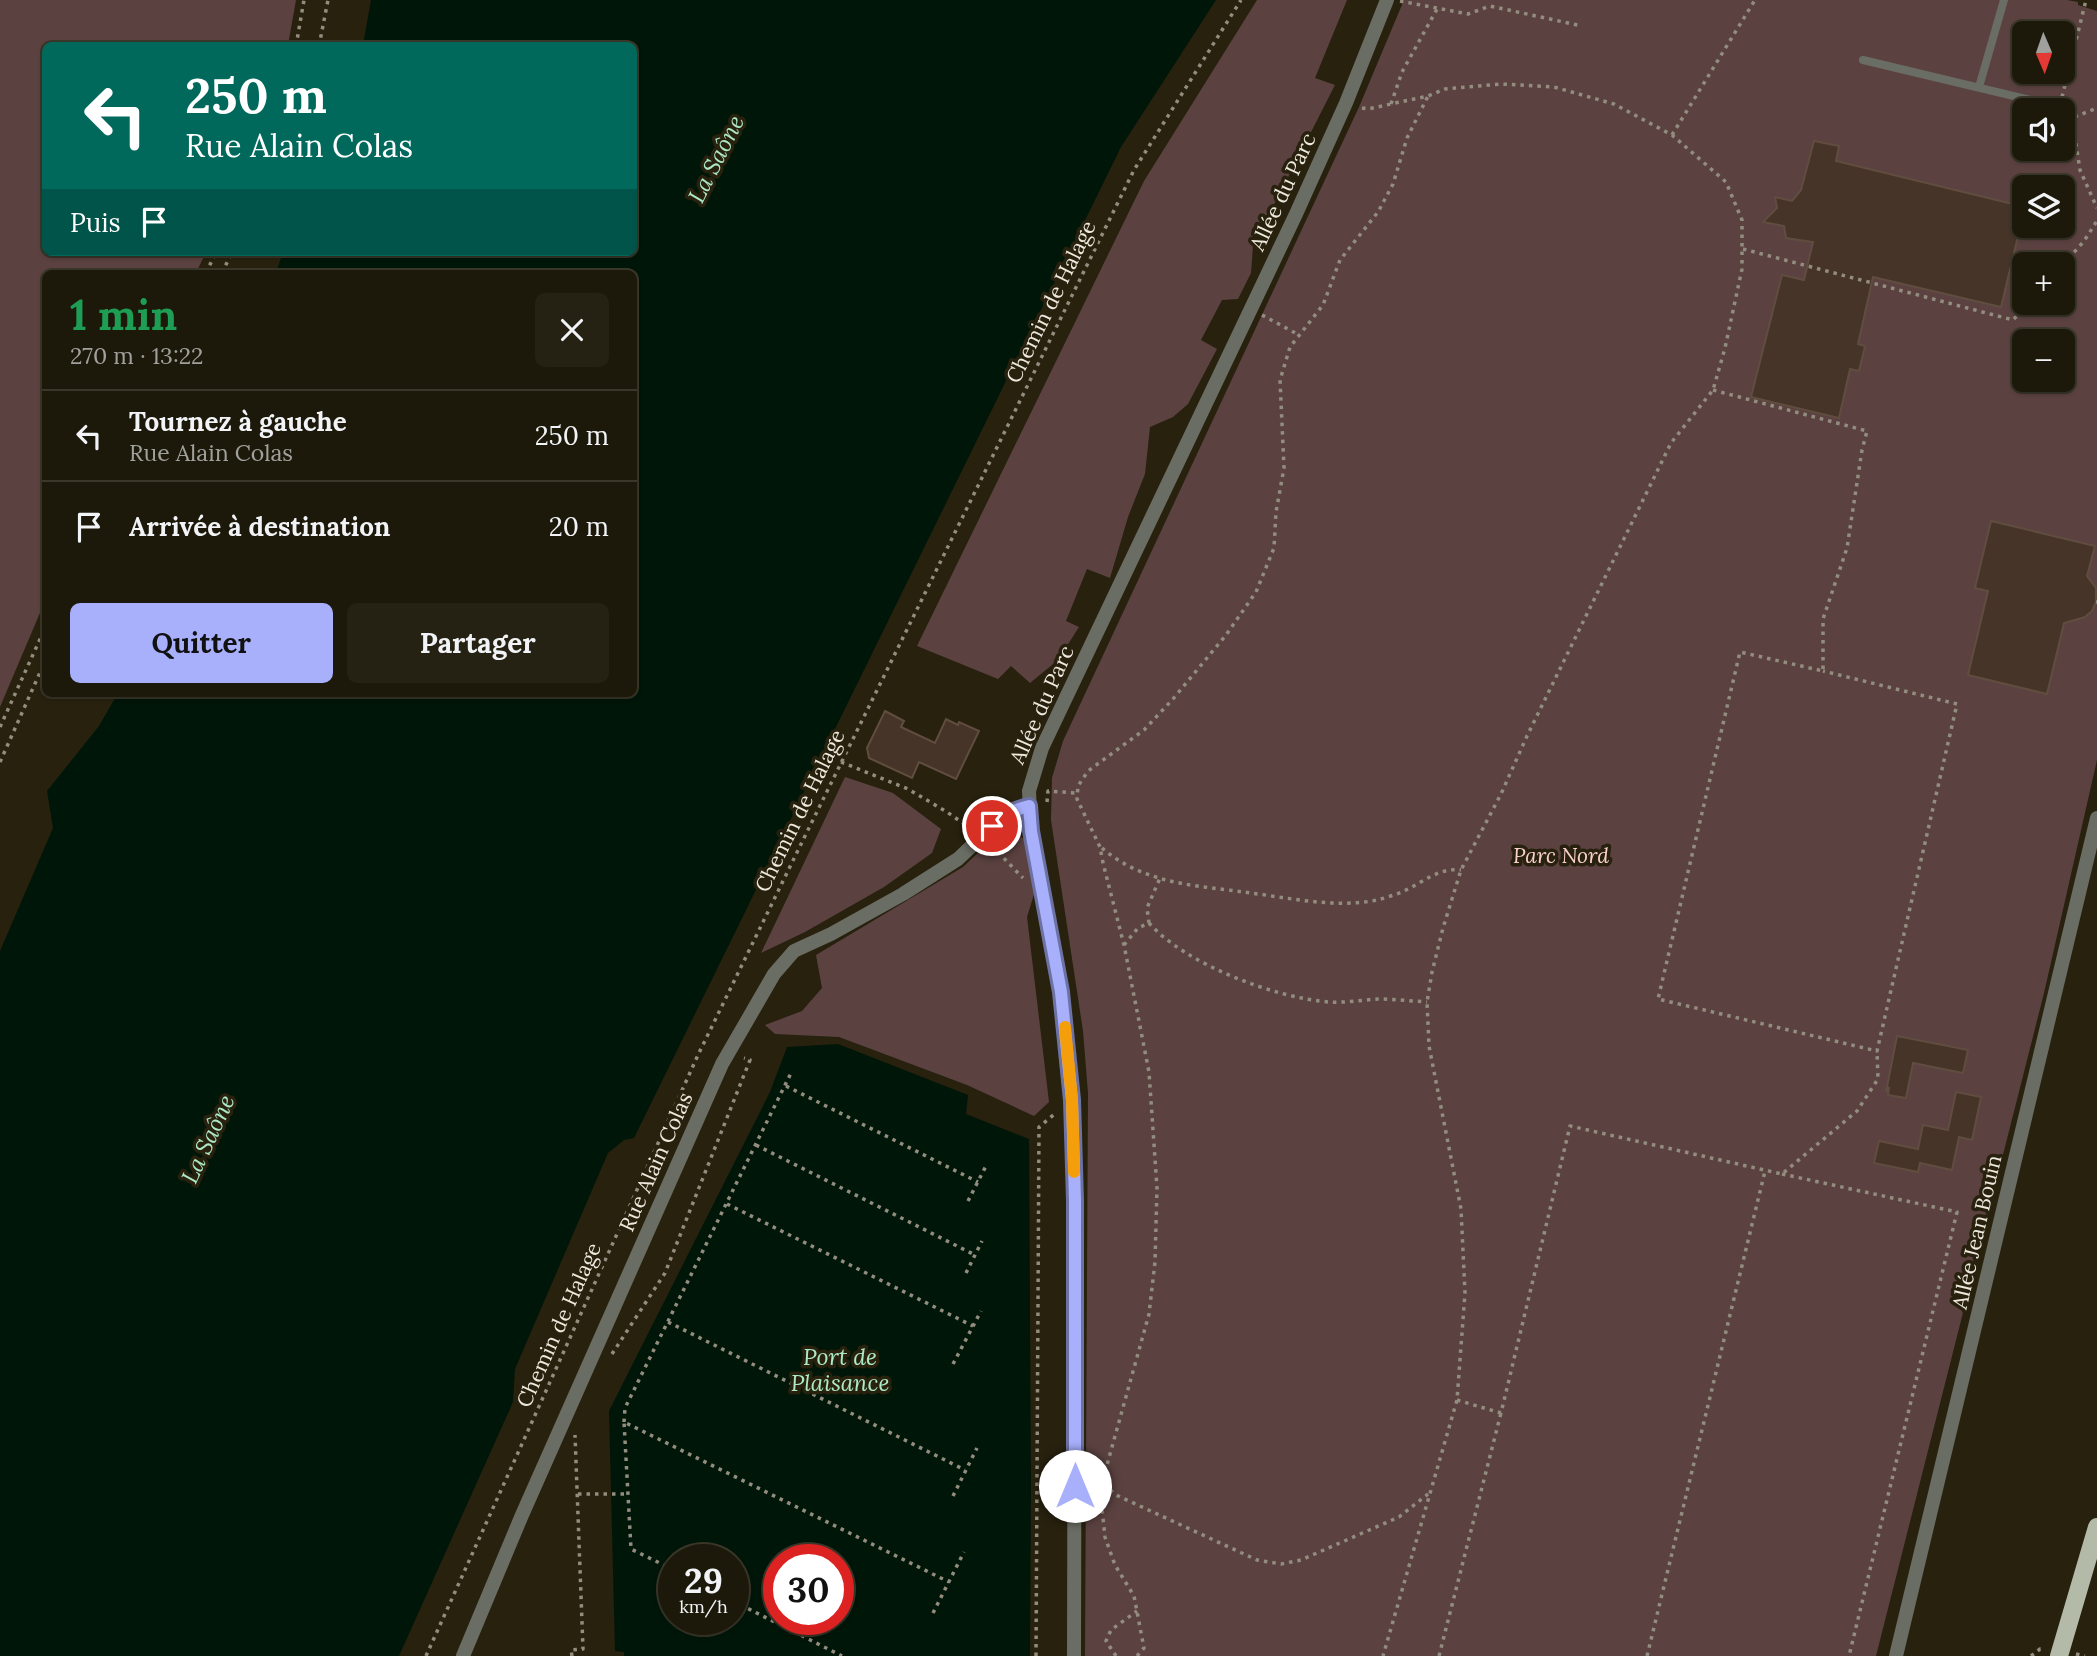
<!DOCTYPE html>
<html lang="fr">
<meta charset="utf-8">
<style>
body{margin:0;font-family:Lora,serif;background:#252213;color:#f1f3f6;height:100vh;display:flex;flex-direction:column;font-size:26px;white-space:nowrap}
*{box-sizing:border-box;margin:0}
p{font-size:23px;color:#a0a09c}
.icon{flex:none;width:38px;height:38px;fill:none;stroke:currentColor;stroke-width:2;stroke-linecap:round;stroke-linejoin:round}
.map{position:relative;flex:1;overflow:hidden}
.panel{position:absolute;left:42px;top:270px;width:595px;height:427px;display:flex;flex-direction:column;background:#1d190a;border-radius:10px;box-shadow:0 2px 5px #0004,0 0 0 2px #3b382b}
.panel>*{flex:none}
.top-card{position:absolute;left:42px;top:42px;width:595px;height:214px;border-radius:10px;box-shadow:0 2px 5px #0004,0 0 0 2px #3b382b;background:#00695c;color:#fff;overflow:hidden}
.needle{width:46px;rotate:178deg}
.controls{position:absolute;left:2012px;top:21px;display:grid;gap:14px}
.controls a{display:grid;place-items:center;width:63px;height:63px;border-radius:10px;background:#1d190a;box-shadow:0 2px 5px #0004,0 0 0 2px #3b382b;font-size:35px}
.speed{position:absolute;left:658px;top:1544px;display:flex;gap:14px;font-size:35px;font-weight:700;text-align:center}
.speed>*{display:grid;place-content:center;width:91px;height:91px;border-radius:50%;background:#1d190a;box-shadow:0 2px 5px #0004,0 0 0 2px #3b382b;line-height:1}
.speed small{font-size:18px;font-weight:400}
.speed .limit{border:10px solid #d22;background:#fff;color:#111}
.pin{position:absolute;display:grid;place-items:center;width:60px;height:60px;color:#fff;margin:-30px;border:4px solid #fff;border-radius:50%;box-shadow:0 2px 7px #0007}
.me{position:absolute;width:77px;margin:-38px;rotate:0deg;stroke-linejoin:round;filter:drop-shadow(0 0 5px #0008)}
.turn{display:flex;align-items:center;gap:24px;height:147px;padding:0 28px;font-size:32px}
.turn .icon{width:91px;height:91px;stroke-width:2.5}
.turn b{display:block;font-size:49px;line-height:60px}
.then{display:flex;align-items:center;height:66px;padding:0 28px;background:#0003;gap:14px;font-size:26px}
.round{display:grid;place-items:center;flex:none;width:74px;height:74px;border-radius:10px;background:#252213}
.head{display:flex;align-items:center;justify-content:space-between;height:119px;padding:0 28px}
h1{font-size:42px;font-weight:800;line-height:52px;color:#1e9e55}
.cta{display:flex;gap:14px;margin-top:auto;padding:14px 28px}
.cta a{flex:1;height:80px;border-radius:10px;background:#a8b0fc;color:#111;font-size:28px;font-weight:800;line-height:80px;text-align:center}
.cta a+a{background:#252213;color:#f1f3f6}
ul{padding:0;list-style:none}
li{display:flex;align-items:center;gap:21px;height:91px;padding:0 28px;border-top:2px solid #3b382b}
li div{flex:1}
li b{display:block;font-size:26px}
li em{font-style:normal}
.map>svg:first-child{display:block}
</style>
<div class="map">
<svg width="2097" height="1656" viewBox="0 0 2097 1656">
<rect width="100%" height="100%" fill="#27210e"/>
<path fill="#5b4241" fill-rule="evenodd" d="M 0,0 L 296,0 L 288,45 L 46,46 L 46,252 L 206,252 L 196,273 L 46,273 L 45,601 L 0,707 Z
M 1257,0 L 1347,0 L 1315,78 L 1335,85 L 1253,246 L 1251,273 L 1238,299 L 1222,300 L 1201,340 L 1217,349 L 1188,404 L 1173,417 L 1150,427 L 1145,474 L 1128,517 L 1110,578 L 1087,569 L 1066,621 L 1079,627 L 1058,660 L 1030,683 L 1011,666 L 998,679 L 917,646 L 1144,181 Z
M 1404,0 L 2067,0 L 2078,2 L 2078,5 L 2097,11 L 2097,760 L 2044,993 L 1876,1656 L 1085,1656 L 1088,1093 L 1083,1031 L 1051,820 L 1052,778 L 1063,741 L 1359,107 ZM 2025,33 L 2063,33 L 2063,72 L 2025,72 ZM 2025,110 L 2063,110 L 2063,149 L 2025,149 ZM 2025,187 L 2063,187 L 2063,226 L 2025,226 ZM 2025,264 L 2063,264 L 2063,303 L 2025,303 ZM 2025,341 L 2063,341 L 2063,380 L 2025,380 Z
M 845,777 L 893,793 L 941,829 L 932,853 L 884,887 L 805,932 L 761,953 Z
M 1005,831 L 1017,834 L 1024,839 L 1028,848 L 1035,891 L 1027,917 L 1049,1102 L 1034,1116 L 967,1085 L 839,1037 L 775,1034 L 765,1025 L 802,1011 L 822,988 L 816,955 L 963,867 L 999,833 Z"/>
<path fill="#001609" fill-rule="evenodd" d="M 371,0 L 1216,0 L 1121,147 L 634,1138 L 624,1140 L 608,1153 L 515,1369 L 513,1402 L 399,1656 L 0,1656 L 0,951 L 53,828 L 47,791 L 99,726 L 118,693 L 634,693 L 634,273 L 276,273 L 283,252 L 634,252 L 634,46 L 363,45 Z
M 838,1044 L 968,1095 L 966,1114 L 1029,1139 L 1031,1489 L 1030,1656 L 624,1656 L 624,1652 L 615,1651 L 609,1411 L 770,1092 L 787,1047 ZM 674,1559 L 733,1559 L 733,1619 L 674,1619 ZM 779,1559 L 838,1559 L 838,1619 L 779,1619 Z"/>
<path fill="#453427" stroke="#604d40" stroke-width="2" d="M 1814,141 L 1839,146 L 1836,161 L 2025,207 L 2001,307 L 1873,277 L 1858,344 L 1865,346 L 1859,371 L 1850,369 L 1839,418 L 1751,397 L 1782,275 L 1804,280 L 1813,242 L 1786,238 L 1784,226 L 1763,222 L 1777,208 L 1775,197 L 1792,201 L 1801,190 Z
M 1991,521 L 2095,546 L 2087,576 L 2096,588 L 2096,602 L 2092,611 L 2085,617 L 2064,623 L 2047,694 L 1968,675 L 1988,591 L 1975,588 Z
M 885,711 L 904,721 L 901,727 L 935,743 L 946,719 L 958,725 L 959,722 L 979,731 L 956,779 L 919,762 L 912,778 L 869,758 L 867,748 Z
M 1897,1036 L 1968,1050 L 1963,1073 L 1913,1063 L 1906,1098 L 1888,1095 L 1889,1087 L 1886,1092 Z
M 1956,1092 L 1981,1097 L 1972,1140 L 1959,1137 L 1952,1170 L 1920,1163 L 1918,1172 L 1874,1163 L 1879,1141 L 1918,1149 L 1923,1125 L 1948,1130 Z"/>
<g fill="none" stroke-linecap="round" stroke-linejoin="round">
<path stroke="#928d7e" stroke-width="3.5" stroke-dasharray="3.5 5" stroke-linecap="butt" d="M 1400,1 L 1468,14 L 1490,6 L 1582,26
M 296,46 L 304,0
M 319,46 L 328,0
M 2062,97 L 2086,0
M 1391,104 L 1402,72 L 1437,9
M 1362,108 L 1368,109 L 1391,104 L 1428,96 L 1445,89 L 1501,84 L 1554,87 L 1614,104 L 1672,135 L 1726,182 L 1742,220 L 1742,269 L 1725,348 L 1713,390 L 1671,443 L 1527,736 L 1501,794 L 1461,870 L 1443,928 L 1432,972 L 1427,1002 L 1429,1046 L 1461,1209 L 1465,1293 L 1457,1400 L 1383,1656
M 2068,114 L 2072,118 L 2097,108
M 2072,118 L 2080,170 L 2097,208
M 1672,135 L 1755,0
M 1743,249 L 2013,320 L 2029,303
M 2063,265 L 2084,241 L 2097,221
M 206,273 L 216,252
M 222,273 L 232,252
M 1262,315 L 1299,335
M 1713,390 L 1867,431 L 1862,450 L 1847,548 L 1823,619 L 1823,671 L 1740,652 L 1658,999 L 1877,1051 L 1957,704 L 1823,671
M 2096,602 L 2097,602
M 0,727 L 46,626
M 0,762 L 46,659
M 841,762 L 908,789 L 947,812 L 970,828
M 1047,802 L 1048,791 L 1076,793
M 992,846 L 1023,878
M 1102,848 C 1118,862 1138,872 1159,878 C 1185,886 1216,888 1243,892 C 1286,897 1334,909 1377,900 C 1385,898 1394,895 1402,892 C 1422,883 1439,867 1461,870
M 1149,923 C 1185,964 1275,998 1329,1002 C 1345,1003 1362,1000 1378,999 C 1394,999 1411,1001 1427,1002
M 1124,945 L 1138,928 L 1149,923 L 1147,908 L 1160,878
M 786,1086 L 978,1182
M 756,1145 L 975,1255
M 1782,1174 L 1957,1212 L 1849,1656
M 968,1201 L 987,1164
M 727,1204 L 973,1326
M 966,1273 L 982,1241
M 668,1322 L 965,1470
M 612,1354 L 665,1273 L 750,1060 L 744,1058
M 953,1364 L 981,1311
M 1457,1400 L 1501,1413 L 1570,1126 L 1782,1174 L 1857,1111 L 1878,1079 L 1877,1051
M 624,1422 L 625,1408 L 792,1071
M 1088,1484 L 1102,1482 L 1116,1495 L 1257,1560 L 1281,1564 L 1301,1560 L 1399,1517 L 1428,1494
M 578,1494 L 627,1494
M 953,1496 L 977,1448
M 674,1570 L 631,1549 L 624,1422 L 949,1582
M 733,1601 L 842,1656
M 933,1613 L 964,1552
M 2076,1654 L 2085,1656
M 426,1656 L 698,1055 L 805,836 L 1134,170 L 1241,0
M 572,1656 L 571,1650 L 583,1649 L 575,1435
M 1036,1656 L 1039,1127 L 1057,1112
M 1116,1656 L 1106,1641 L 1111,1630 L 1137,1611
M 1137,1656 L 1144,1648 L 1134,1596 L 1115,1565 L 1105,1537 L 1100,1490 L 1149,1314 L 1155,1262 L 1157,1188 L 1149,1072 L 1124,945 L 1103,863 L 1100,847 L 1077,799 L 1078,786 L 1088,771 L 1144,730 L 1173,699 L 1226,635 L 1256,592 L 1274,548 L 1276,512 L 1284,468 L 1280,380 L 1290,347 L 1323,305 L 1340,260 L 1378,212 L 1393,184 L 1407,138 L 1428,96
M 1439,1656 L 1501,1413
M 1647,1656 L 1765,1171
M 2031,1656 L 2040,1649 L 2044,1649"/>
<path stroke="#6a6d64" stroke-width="8" d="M 1863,60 L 2060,107
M 1979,87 L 2004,0"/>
<path stroke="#6a6d64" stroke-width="14" d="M 463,1656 L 522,1515 L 722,1064 L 774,974 L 794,951 L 831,934 L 903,894 L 958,859 L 1003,816 L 1014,810 L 1029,806
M 1074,1656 L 1075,1201 L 1072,1100 L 1061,992 L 1031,831 L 1029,791 L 1042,748 L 1296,214 L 1346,103 L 1387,0
M 1896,1656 L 2097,818"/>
<path stroke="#b3bba8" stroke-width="18" d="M 2059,1656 L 2097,1527"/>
</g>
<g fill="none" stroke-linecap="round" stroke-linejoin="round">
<defs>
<path id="route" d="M 992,826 C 1004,815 1013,810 1029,806 L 1031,831 L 1061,992 L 1072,1100 L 1075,1201 L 1075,1486"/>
</defs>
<use href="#route" stroke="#6d72a4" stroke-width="18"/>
<use href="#route" stroke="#a8b0fc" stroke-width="12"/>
<path stroke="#f59e0b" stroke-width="12" d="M 1065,1027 L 1072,1100 L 1074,1172"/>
</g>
<g text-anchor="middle" stroke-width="7" stroke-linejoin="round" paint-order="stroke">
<g font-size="21" fill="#ede9dd" stroke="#27210e">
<text transform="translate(1283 192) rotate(-65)" y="7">Allée du Parc</text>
<text transform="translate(1051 302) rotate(-64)" y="7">Chemin de Halage</text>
<text transform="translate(1042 705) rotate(-66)" y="7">Allée du Parc</text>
<text transform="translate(800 811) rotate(-64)" y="7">Chemin de Halage</text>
<text transform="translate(656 1162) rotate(-66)" y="7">Rue Alain Colas</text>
<text transform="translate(1977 1232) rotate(-77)" y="7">Allée Jean Bouin</text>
<text transform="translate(559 1325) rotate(-66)" y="7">Chemin de Halage</text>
</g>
<g font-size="21" font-style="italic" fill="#fad1cf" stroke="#27210e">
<text x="1561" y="863">Parc Nord</text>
</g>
<g font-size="23" font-style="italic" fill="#ade9c7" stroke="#27210e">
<text transform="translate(716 159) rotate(-63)" y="8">La Saône</text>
<text transform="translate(208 1139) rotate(-65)" y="8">La Saône</text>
<text x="840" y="1365">Port de<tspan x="840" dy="26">Plaisance</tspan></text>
</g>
</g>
</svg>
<div class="controls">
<a><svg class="needle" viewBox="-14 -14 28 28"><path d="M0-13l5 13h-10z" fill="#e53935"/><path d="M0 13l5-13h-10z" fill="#a0a09c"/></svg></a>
<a><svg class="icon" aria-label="sound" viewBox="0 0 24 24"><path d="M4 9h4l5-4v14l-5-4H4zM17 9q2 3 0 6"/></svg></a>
<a><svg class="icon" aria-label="layers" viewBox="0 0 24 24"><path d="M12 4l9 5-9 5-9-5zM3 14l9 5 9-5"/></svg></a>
<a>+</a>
<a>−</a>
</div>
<div class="speed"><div>29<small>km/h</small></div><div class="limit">30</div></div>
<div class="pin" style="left:992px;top:826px;background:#d93025"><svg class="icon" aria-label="arrive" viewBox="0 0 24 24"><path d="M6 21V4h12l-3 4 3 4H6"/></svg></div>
<svg class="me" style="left:1075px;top:1486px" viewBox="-20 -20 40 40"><circle r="19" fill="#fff"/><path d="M0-13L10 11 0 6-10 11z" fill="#a8b0fc"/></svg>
<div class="top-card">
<div class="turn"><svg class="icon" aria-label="left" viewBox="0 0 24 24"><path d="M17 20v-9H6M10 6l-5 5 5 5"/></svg><div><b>250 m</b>Rue Alain Colas</div></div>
<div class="then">Puis<svg class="icon" aria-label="arrive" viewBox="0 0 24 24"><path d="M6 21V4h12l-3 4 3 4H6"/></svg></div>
</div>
<section class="panel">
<div class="head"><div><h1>1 min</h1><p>270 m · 13:22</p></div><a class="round"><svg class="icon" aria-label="close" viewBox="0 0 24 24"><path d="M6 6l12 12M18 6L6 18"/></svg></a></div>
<ul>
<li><svg class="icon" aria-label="left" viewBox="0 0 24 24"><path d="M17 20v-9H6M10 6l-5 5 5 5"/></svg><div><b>Tournez à gauche</b><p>Rue Alain Colas</p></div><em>250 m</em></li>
<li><svg class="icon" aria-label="arrive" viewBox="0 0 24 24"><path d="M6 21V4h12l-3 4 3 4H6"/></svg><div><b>Arrivée à destination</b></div><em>20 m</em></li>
</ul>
<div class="cta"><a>Quitter</a><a>Partager</a></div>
</section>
</div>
